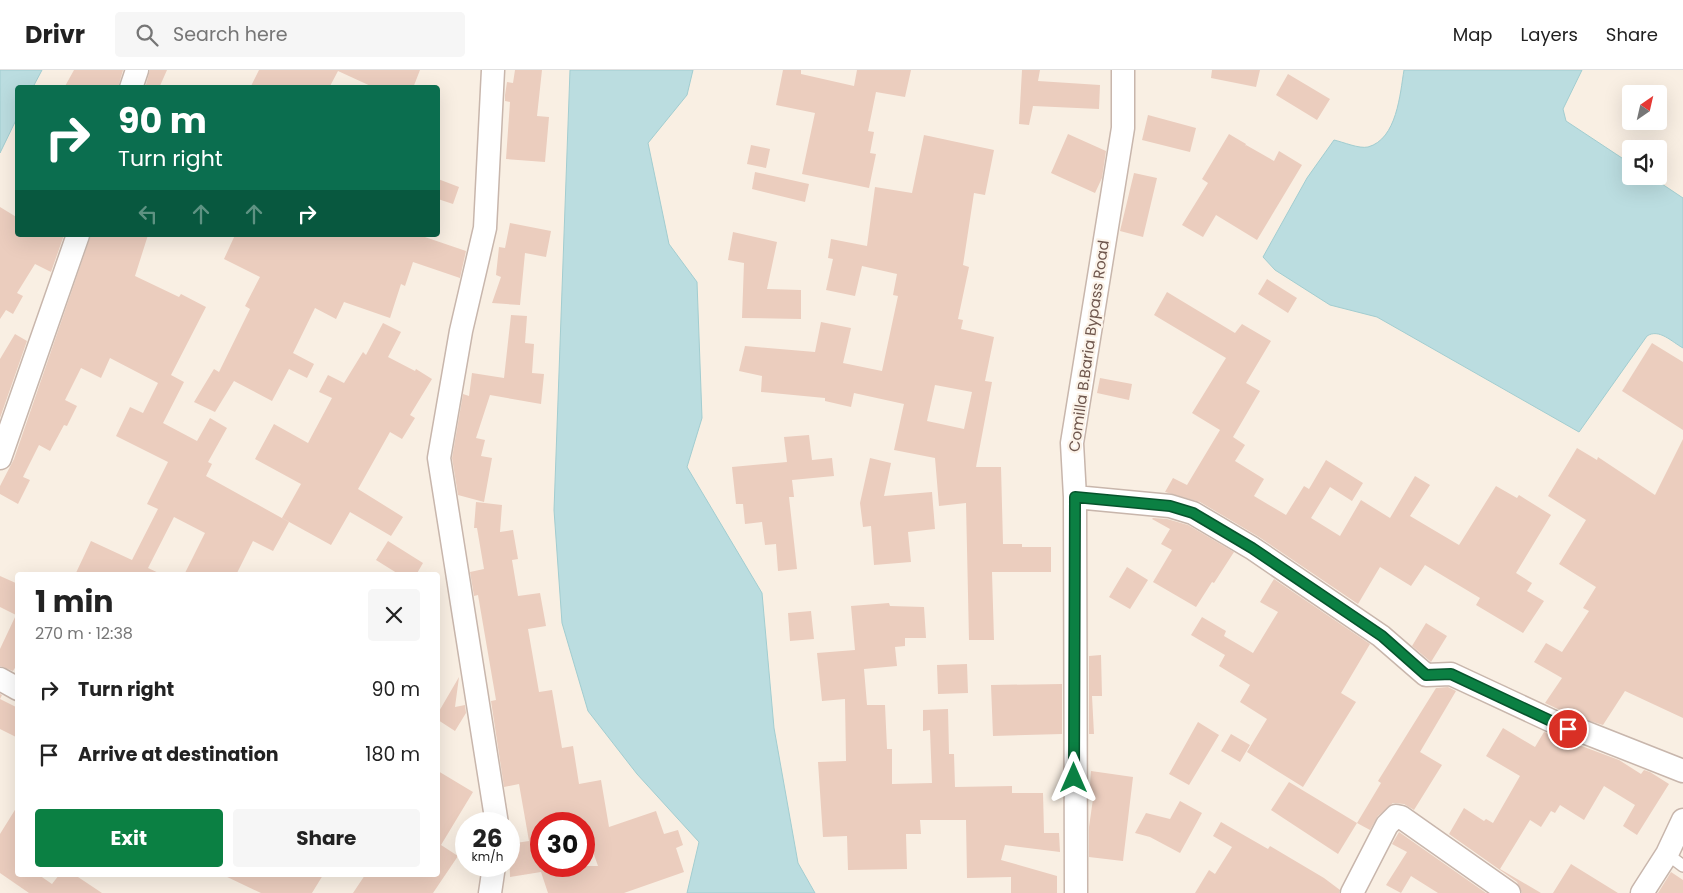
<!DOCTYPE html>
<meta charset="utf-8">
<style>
body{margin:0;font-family:Poppins,sans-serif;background:#f6f6f6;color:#222;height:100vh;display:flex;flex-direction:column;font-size:19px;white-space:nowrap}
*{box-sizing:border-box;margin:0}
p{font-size:16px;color:#767676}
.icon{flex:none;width:28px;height:28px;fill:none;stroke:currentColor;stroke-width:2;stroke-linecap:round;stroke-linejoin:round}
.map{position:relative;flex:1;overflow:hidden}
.drawer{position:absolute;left:15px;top:502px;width:425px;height:305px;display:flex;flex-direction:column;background:#fff;border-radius:5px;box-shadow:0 5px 20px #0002}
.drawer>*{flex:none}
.hud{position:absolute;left:15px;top:15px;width:425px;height:152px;border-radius:5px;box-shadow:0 5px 20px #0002;background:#0b6e4f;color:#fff;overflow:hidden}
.needle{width:32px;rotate:34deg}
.controls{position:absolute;left:1622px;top:15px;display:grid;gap:10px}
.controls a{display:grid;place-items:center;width:45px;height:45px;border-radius:5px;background:#fff;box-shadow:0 5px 20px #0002;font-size:25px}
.speed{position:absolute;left:455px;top:742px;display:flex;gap:10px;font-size:25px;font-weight:700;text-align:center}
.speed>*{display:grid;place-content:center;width:65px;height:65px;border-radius:50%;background:#fff;box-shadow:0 5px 20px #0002;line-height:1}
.speed small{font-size:12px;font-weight:400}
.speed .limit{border:8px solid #d22;background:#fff;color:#111}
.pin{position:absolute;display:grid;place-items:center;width:42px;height:42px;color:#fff;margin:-21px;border:2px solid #fff;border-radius:50%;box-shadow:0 1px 5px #0007}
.me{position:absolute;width:55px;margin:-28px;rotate:0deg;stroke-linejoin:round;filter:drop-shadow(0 0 4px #0008)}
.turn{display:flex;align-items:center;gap:18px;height:105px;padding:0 20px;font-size:22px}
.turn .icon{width:65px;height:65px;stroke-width:2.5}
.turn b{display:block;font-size:35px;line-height:42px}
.lanes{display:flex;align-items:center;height:48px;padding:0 20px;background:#0003;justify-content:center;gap:25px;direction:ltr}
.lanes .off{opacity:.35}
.round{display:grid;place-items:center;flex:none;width:52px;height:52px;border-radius:5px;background:#f6f6f6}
.headline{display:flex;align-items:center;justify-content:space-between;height:85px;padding:0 20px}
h1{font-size:30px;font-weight:700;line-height:38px}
.primary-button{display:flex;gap:10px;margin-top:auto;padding:10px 20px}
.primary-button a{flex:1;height:58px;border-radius:5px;background:#0b8043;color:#fff;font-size:20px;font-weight:700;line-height:58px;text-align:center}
.primary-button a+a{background:#f6f6f6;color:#222}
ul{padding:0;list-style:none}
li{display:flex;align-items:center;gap:15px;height:65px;padding:0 20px}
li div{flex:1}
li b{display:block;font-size:19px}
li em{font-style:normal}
header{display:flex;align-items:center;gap:30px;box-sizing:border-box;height:70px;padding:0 25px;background:#fff;border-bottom:1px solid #e0e0e0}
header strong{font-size:24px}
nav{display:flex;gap:28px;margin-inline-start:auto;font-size:18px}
.search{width:350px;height:45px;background:#f6f6f6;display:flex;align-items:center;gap:12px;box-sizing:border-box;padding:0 18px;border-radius:5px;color:#767676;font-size:19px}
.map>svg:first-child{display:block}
</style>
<header>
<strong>Drivr</strong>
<div class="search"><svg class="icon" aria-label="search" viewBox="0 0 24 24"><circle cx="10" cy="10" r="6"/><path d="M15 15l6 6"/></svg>Search here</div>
<nav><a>Map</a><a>Layers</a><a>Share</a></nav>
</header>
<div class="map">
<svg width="1683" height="823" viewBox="0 0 1683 823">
<rect width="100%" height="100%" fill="#f9efe3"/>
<path fill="#bbdde0" stroke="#a2cdd0" d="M 0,0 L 42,0 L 33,17 L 18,18 L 17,48 L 0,83 Z
M 570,0 L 693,0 L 687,25 L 648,73 L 669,174 L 697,212 L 702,348 L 687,397 L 762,523 L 774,658 L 798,793 L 815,823 L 687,823 L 699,772 L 637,704 L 588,641 L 562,553 L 554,440 Z
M 1404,0 L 1582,0 L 1563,39 L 1566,51 L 1631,94 L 1631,106 L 1650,106 L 1683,128 L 1683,278 C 1672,272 1659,258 1647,266 L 1579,362 L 1377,247 L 1330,235 L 1275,200 L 1263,187 L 1307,108 L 1334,70 C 1343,72 1359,79 1368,77 C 1397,69 1400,24 1404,0 Z"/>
<path fill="#ebcdbe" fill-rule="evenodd" d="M 74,0 L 123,0 L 118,18 L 64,18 Z
M 150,0 L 167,0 L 159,18 L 145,18 Z
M 259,0 L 420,0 L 413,18 L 375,18 L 338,1 L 329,18 L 250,18 Z
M 515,0 L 542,0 L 537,46 L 549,47 L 545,92 L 506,89 L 510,32 L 505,31 L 505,25 L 507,12 L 513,13 Z
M 783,0 L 801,0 L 801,4 L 854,16 L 857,0 L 911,0 L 905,27 L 876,22 L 868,61 L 874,62 L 870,83 L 876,84 L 869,118 L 802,104 L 815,43 L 776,35 Z
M 1022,0 L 1040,0 L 1038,11 L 1100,15 L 1099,39 L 1033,36 L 1029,55 L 1019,54 Z
M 1212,0 L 1260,0 L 1256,17 L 1211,8 Z
M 1288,4 L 1330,29 L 1317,50 L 1276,25 Z
M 1148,45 L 1196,58 L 1190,82 L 1142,70 Z
M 1068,64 L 1106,81 L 1102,108 L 1095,123 L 1051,103 Z
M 1229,64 L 1246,74 L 1245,76 L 1246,75 L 1274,91 L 1279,81 L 1302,95 L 1257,170 L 1216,145 L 1203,167 L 1182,155 L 1208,113 L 1202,109 Z
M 924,65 L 994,80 L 985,125 L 974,123 L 963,195 L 969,197 L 958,249 L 963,250 L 961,259 L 994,267 L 985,311 L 992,312 L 976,397 L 1001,397 L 1003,474 L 1022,474 L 1022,477 L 1051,477 L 1051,502 L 992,502 L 994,570 L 969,570 L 966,433 L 939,436 L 935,388 L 894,380 L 904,334 L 854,323 L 851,337 L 825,331 L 825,328 L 761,322 L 762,306 L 739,301 L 745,276 L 815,282 L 821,252 L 851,258 L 843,293 L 882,301 L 898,226 L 893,225 L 897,204 L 862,196 L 855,226 L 826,220 L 833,189 L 828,188 L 831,169 L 867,176 L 875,117 L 912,123 ZM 935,315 L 972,322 L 964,359 L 927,351 Z
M 751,75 L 770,79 L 766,98 L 747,94 Z
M 755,102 L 809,114 L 805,132 L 752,119 Z
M 1134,103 L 1157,108 L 1143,167 L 1120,161 Z
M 438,109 L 459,117 L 453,134 L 438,129 Z
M 0,137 L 18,148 L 18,165 L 64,165 L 51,202 L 35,194 L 17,223 L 23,226 L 13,244 L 6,240 L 0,249 Z
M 510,153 L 551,161 L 546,187 L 525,183 L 520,235 L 492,233 L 501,207 L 496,205 L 499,177 L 505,178 Z
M 733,162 L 777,172 L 767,219 L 801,220 L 801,249 L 742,248 L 744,193 L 728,190 Z
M 91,165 L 148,165 L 135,206 L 179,227 L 181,224 L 206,237 L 171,305 L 184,312 L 163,353 L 197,371 L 210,348 L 227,358 L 208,392 L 212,394 L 206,406 L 289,452 L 273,481 L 253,471 L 236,505 L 184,505 L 205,463 L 174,447 L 148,498 L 163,505 L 75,505 L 91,471 L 132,490 L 158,439 L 147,434 L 168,392 L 116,366 L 130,337 L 143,343 L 158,313 L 110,288 L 101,308 L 81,298 L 65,330 L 77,336 L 67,356 L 64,355 L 50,381 L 39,375 L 23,407 L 30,410 L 18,434 L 0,424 L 0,416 L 14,389 Z
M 235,165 L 419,165 L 466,181 L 460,208 L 413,192 L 405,216 L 401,214 L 390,248 L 344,232 L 336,249 L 315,238 L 293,283 L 314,294 L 307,308 L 289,299 L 272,331 L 234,311 L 215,342 L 194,332 L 214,299 L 219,302 L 250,239 L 245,236 L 260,207 L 224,189 Z
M 1267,209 L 1297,228 L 1288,243 L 1258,224 Z
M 1167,222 L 1235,263 L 1242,254 L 1271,271 L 1246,313 L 1260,321 L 1233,367 L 1245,375 L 1235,391 L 1264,409 L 1254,426 L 1286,445 L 1304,416 L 1309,419 L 1326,390 L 1363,413 L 1352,431 L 1330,417 L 1311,448 L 1340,466 L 1361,430 L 1390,448 L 1415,406 L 1430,415 L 1410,446 L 1459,475 L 1496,416 L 1517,428 L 1519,425 L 1551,445 L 1516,503 L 1532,513 L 1527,521 L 1544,531 L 1523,563 L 1476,535 L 1480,528 L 1425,495 L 1411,516 L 1380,497 L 1358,534 L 1259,467 L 1200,432 L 1165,422 L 1173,408 L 1187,415 L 1220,360 L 1192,343 L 1226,288 L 1154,245 Z
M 511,245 L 527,246 L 525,273 L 534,274 L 532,303 L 544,304 L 541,334 L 490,325 L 476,368 L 485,370 L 481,386 L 492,388 L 484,432 L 458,425 L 452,388 L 463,324 L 469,326 L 472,303 L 504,308 Z
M 383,253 L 401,262 L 388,287 L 415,301 L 416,299 L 432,309 L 410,345 L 415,348 L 402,369 L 390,362 L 358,419 L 403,447 L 391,466 L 350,442 L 331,475 L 282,448 L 301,414 L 255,389 L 274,354 L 308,373 L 332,328 L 319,322 L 328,305 L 344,313 L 363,282 L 366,285 Z
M 15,264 L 27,271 L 0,348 L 0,289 Z
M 1652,273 L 1683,292 L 1683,360 L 1622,321 Z
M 1100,308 L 1132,314 L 1129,330 L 1097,323 Z
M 809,365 L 812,390 L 832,388 L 834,406 L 792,410 L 794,427 L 789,427 L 797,499 L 778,501 L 776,474 L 765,475 L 762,452 L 745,454 L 743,434 L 736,434 L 732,397 L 787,392 L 784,367 Z
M 1683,369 L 1683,648 L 1625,621 L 1603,655 L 1573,646 L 1545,633 L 1562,608 L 1534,592 L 1546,573 L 1562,582 L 1589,541 L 1583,538 L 1596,517 L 1559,494 L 1586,450 L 1548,426 L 1577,378 L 1597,390 L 1598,387 L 1655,425 Z
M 870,388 L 891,393 L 884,426 L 932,422 L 935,459 L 908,462 L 911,492 L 874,495 L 871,456 L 863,457 L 860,433 Z
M 476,432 L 502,435 L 500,462 L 513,460 L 518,489 L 512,490 L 518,526 L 540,523 L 546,556 L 528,559 L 539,622 L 552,620 L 562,678 L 573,676 L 579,714 L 601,710 L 609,757 L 656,741 L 664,764 L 678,760 L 683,775 L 676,778 L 684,802 L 624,823 L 548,823 L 541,802 L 510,807 L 509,774 L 529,771 L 519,714 L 504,717 L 491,631 L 496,630 L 478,525 L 474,526 L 470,502 L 484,499 L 477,458 L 474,458 ZM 582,751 L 598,796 L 541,796 L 541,754 Z
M 1153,448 L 1167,449 L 1188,455 L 1234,482 L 1214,513 L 1212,512 L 1196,537 L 1153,512 L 1172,480 L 1161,474 L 1170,459 L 1152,449 Z
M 388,471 L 423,493 L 416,505 L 400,505 L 376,490 Z
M 1127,497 L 1148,510 L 1130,539 L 1109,527 Z
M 0,506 L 18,514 L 18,593 L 13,601 L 0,596 L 0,579 L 16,545 L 0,537 Z
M 1274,509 L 1370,574 L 1341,623 L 1356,632 L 1303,717 L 1247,682 L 1267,649 L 1240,632 L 1250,615 L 1219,596 L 1225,585 L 1191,565 L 1202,547 L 1226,561 L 1224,566 L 1253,583 L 1278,542 L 1260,532 Z
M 889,533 L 890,536 L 924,537 L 926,568 L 905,568 L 905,576 L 895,577 L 897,596 L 864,599 L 867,635 L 885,635 L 887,679 L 892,679 L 892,714 L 932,713 L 930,660 L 923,661 L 923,640 L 948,639 L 949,684 L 954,684 L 955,717 L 1012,716 L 1012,723 L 1043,723 L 1044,763 L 1059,763 L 1060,782 L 1005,775 L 1001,790 L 1057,806 L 1057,823 L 1011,823 L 1011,807 L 967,808 L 966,750 L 920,750 L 921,764 L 906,764 L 907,799 L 848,800 L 847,766 L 823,767 L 818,692 L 846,691 L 845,629 L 822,631 L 817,583 L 855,580 L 851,536 Z
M 811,541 L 814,569 L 790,571 L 788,543 Z
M 1426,553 L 1447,566 L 1431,592 L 1412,576 Z
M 1101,585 L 1102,626 L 1092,626 L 1094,664 L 1089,664 L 1089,586 Z
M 967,594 L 968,623 L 938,624 L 937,595 Z
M 459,607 L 455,637 L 465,635 L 466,643 L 455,661 L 438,650 L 438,643 Z
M 1062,614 L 1062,664 L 993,666 L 991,615 Z
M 1448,617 L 1456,621 L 1420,682 L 1442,695 L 1414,740 L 1404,734 L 1393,733 L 1378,746 L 1370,760 L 1357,753 L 1381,713 L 1378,711 L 1436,618 Z
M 0,624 L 2,625 L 0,629 L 18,638 L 18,668 L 0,659 Z
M 1198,652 L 1219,665 L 1189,715 L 1169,704 Z
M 1503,658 L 1535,677 L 1544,662 L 1619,690 L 1641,704 L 1644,700 L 1650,702 L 1669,714 L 1637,765 L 1623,756 L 1635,735 L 1604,716 L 1584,750 L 1560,735 L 1555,743 L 1551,741 L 1541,757 L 1530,750 L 1500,799 L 1541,823 L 1522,823 L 1517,812 L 1449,764 L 1464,738 L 1484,751 L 1486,749 L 1493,753 L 1520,706 L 1486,686 Z
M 1231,664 L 1250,675 L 1240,692 L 1221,681 Z
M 438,701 L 473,722 L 441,775 L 458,786 L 433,823 L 353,823 L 365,805 L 438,805 Z
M 1091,701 L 1133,707 L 1123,791 L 1089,787 L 1089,757 L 1093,729 L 1089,729 Z
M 1289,712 L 1357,753 L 1338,784 L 1271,740 Z
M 1180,731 L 1202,743 L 1180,783 L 1150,767 L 1135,763 L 1146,743 L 1170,749 Z
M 18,735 L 18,805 L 39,805 L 52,814 L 59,805 L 75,805 L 102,823 L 29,823 L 0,803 L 0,764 Z
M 1221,752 L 1268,779 L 1270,776 L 1324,808 L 1340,820 L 1339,823 L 1195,823 L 1209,800 L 1215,804 L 1232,777 L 1213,766 Z
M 1399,762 L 1486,823 L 1438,823 L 1411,806 L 1401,823 L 1386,815 L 1407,782 L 1392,774 Z
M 1571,794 L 1618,823 L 1553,823 Z
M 1671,802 L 1683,810 L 1683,823 L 1658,823 Z
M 223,805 L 323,805 L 312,823 L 261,823 Z"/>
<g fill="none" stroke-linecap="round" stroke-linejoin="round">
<defs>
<path id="lane" d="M 1667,784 L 1683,796"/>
<path id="street" d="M 493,0 L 485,158 L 461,261 L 439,388 L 497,754
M 131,18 L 137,0
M 0,388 L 78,165
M 1075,427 L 1170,436 L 1193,443 L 1252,478 L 1381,566 L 1426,605 L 1451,604 L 1569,659 L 1584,662 L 1683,701
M 0,609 L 18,619
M 490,823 L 494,796
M 1076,823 L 1075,427 L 1072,373 L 1123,58 L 1123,0
M 1352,823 L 1387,755 L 1396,746 L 1401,747 L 1509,823
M 1642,823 L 1667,784 L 1683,750"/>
</defs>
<use href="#lane" stroke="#c8b6ac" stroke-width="14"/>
<use href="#street" stroke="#c8b6ac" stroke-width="25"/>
<use href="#lane" stroke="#fff" stroke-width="11"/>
<use href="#street" stroke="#fff" stroke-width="22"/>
</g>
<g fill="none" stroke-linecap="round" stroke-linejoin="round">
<defs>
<path id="route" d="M 1074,708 L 1075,427 L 1170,436 L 1193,443 L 1252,478 L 1382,566 L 1426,605 L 1451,604 L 1568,659"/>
</defs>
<use href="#route" stroke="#07532c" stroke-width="12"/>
<use href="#route" stroke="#0b8043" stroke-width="9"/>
</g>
<g text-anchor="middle" stroke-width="4.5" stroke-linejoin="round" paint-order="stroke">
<g font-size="15" fill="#6e564d" stroke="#fcf3e9">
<text transform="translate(1089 276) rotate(-82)" y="5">Comilla B.Baria Bypass Road</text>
</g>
</g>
</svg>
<div class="controls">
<a><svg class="needle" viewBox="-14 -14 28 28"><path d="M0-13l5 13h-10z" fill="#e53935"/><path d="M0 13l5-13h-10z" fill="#767676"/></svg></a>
<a><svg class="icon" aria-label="sound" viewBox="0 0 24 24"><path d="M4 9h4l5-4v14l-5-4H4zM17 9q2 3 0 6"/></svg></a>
</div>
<div class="speed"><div>26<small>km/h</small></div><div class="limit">30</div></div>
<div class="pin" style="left:1568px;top:659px;background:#d93025"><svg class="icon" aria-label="arrive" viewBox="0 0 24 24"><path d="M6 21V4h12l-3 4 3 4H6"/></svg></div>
<svg class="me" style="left:1074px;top:708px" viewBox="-20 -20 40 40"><path d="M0-17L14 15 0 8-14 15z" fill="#0b8043" stroke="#fff" stroke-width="4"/></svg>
<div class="hud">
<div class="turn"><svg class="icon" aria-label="right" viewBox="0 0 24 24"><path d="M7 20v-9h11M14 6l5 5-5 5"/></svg><div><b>90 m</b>Turn right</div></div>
<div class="lanes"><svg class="icon off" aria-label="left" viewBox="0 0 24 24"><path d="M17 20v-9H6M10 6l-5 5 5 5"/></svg><svg class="icon off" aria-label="ahead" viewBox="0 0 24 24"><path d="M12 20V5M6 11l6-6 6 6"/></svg><svg class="icon off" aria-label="ahead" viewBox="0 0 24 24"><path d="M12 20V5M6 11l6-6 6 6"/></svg><svg class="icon" aria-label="right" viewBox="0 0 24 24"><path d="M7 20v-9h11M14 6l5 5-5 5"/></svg></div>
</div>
<section class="drawer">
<div class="headline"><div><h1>1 min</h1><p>270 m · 12:38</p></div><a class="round"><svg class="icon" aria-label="close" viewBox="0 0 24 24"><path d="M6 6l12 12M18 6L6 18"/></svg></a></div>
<ul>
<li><svg class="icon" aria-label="right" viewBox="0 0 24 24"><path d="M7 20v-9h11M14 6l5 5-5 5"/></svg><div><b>Turn right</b></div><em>90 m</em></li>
<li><svg class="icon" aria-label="arrive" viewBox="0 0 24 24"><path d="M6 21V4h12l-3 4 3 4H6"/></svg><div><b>Arrive at destination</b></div><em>180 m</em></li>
</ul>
<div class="primary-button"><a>Exit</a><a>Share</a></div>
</section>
</div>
